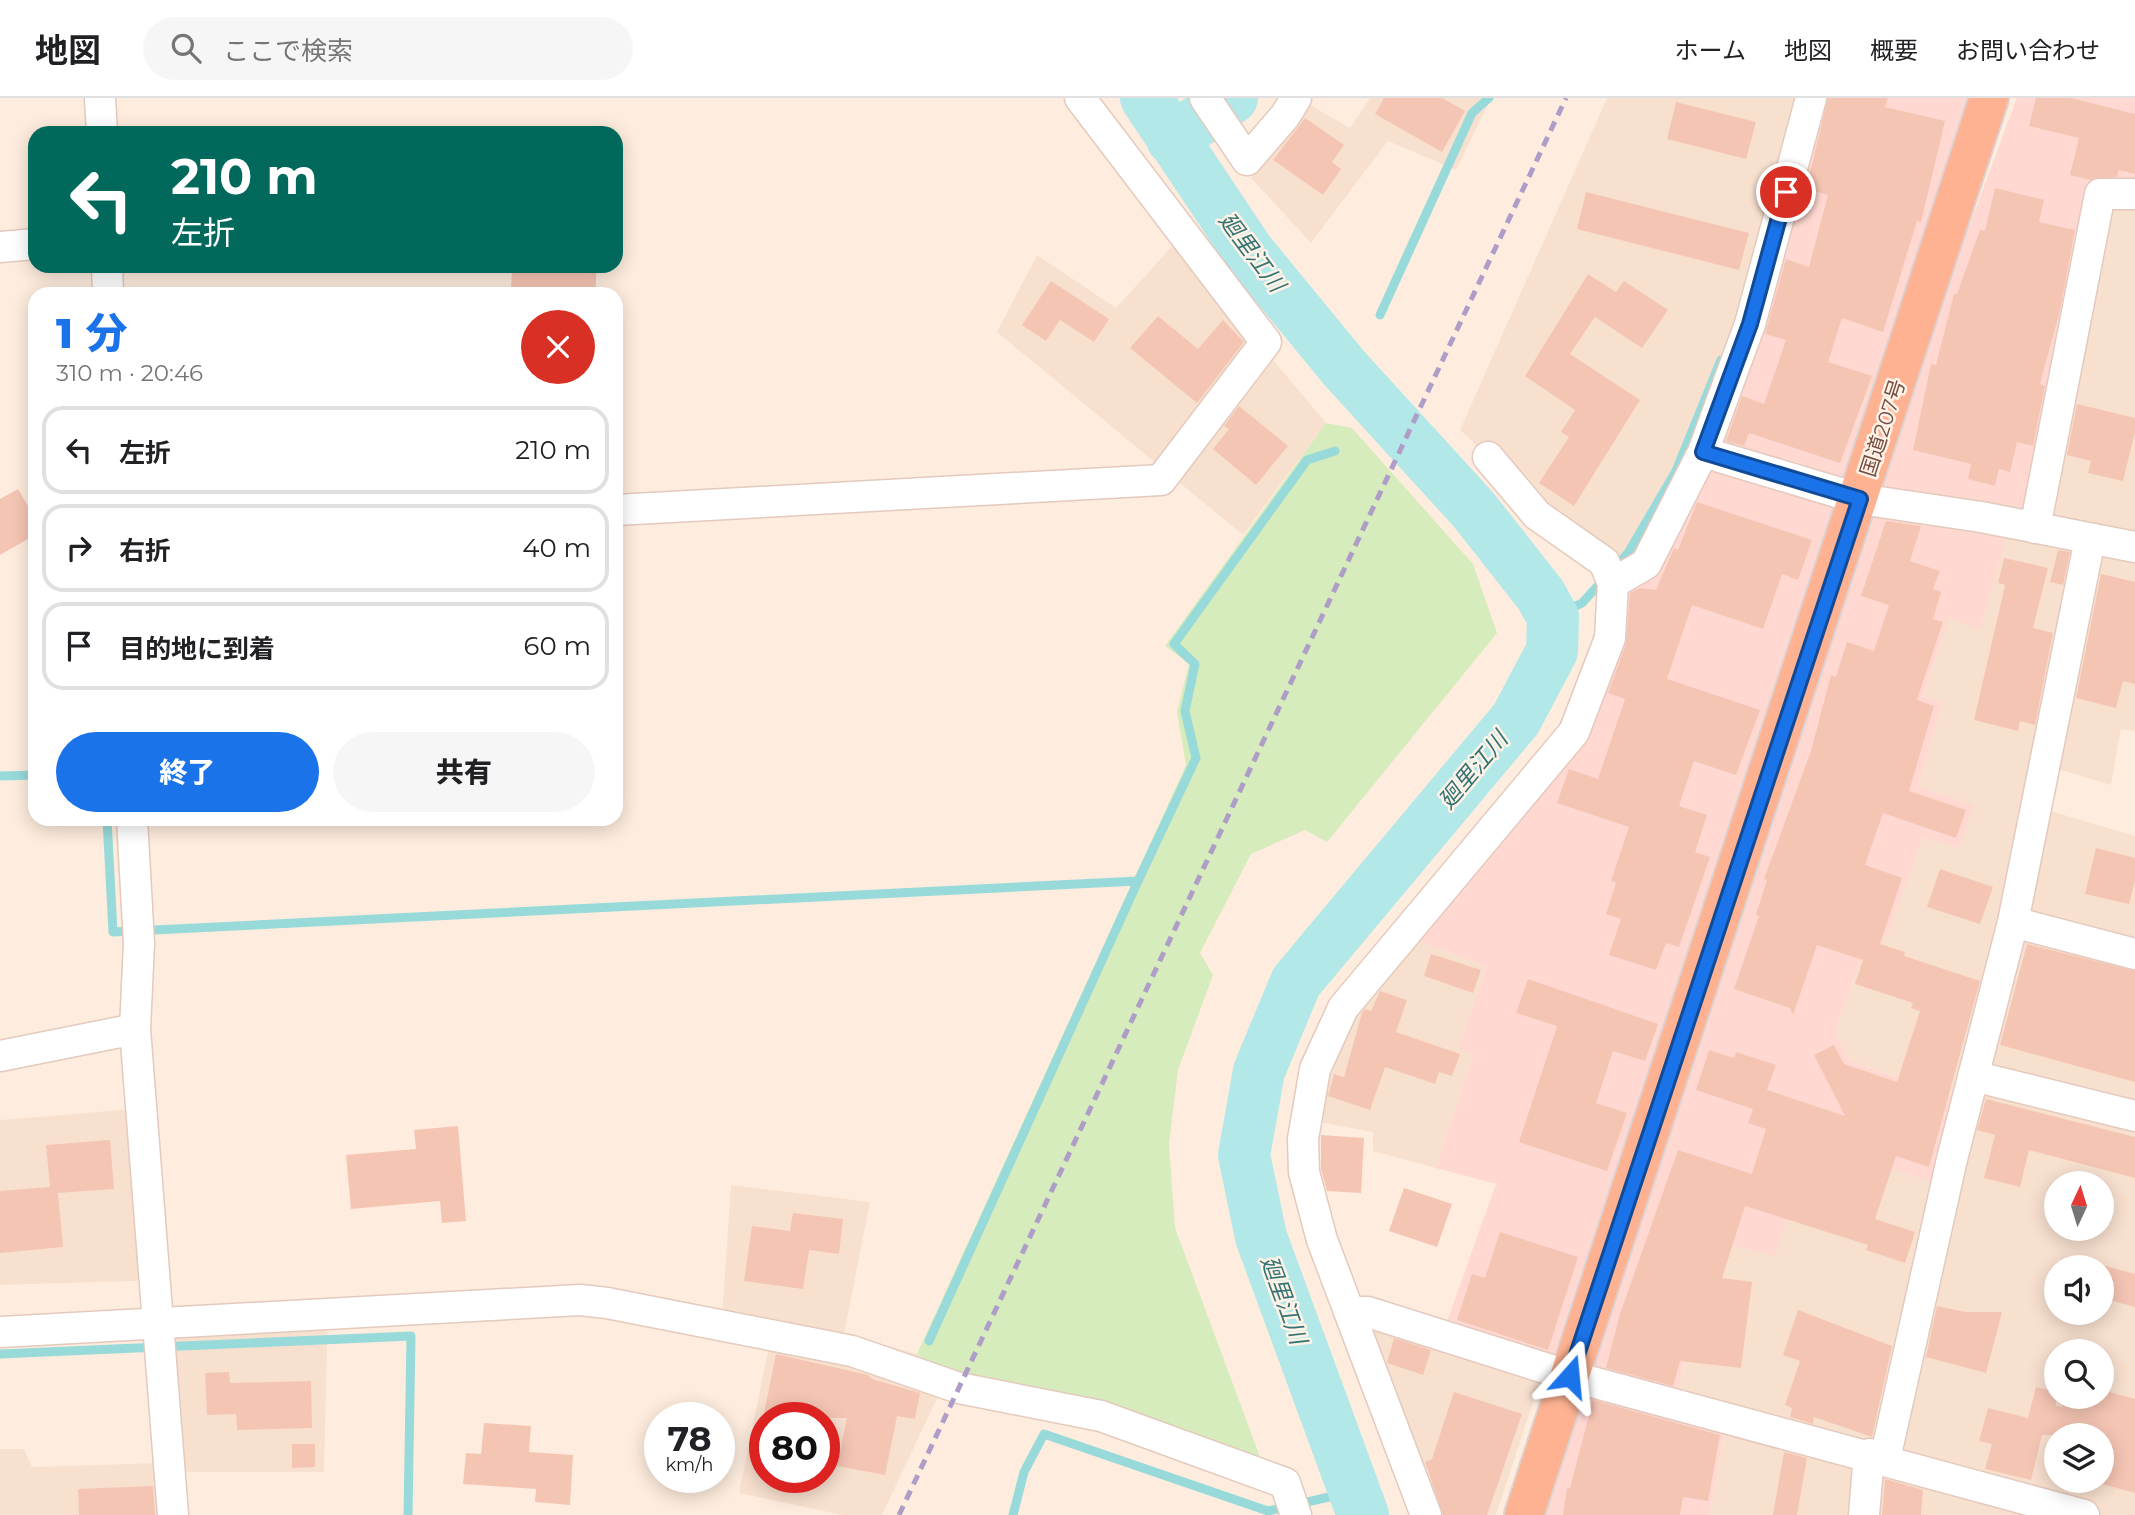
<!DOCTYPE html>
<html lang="ja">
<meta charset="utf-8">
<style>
body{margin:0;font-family:Montserrat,"Noto Sans JP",sans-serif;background:#f6f6f6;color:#202124;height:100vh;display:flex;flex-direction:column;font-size:26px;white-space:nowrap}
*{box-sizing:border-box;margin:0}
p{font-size:23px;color:#757577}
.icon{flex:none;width:38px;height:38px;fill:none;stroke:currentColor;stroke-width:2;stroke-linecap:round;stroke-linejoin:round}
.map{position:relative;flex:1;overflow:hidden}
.sheet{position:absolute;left:28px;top:189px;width:595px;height:539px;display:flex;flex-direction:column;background:#fff;border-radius:21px;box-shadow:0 4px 18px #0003}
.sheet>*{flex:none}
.hud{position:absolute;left:28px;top:28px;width:595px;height:147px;border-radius:21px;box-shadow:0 4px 18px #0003;background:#00695c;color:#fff;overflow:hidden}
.needle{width:46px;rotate:4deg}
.buttons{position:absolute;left:2044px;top:1073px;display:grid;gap:14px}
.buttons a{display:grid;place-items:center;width:70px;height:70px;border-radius:50%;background:#fff;box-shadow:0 4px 18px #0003;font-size:35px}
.speed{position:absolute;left:644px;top:1304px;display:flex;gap:14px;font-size:35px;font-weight:700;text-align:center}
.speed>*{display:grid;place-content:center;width:91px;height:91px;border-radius:50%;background:#fff;box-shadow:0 4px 18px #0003;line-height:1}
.speed small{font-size:18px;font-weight:400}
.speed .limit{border:10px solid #d22;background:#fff;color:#111}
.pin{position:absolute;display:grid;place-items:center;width:60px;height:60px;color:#fff;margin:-30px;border:4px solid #fff;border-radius:50%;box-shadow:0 2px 7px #0007}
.me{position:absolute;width:77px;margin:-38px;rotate:18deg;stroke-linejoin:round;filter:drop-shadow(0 0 5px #0008)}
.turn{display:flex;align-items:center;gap:24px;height:147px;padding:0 28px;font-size:32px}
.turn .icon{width:91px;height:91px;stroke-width:2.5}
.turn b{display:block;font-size:49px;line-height:60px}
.round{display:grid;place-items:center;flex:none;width:74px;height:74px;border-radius:37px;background:#f6f6f6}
.head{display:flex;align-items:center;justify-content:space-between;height:119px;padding:0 28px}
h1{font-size:42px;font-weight:800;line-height:52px;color:#1a73e8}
.action{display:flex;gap:14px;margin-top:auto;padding:14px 28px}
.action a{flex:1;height:80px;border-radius:42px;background:#1a73e8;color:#fff;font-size:28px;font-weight:800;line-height:80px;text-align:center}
.action a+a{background:#f6f6f6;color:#202124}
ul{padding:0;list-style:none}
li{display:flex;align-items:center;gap:21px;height:88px;margin:0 14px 10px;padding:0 14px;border:4px solid #e0e0e0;border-radius:21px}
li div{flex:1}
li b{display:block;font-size:26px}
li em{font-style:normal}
header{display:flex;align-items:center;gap:42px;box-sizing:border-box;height:98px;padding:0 35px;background:#fff;border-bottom:2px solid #e0e0e0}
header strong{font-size:33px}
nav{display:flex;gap:38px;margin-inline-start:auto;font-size:24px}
.search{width:490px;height:63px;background:#f6f6f6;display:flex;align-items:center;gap:18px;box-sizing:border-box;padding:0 24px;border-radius:38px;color:#757577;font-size:26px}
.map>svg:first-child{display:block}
</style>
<header>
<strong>地図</strong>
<div class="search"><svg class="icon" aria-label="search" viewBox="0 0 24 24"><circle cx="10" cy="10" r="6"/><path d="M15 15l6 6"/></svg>ここで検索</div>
<nav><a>ホーム</a><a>地図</a><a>概要</a><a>お問い合わせ</a></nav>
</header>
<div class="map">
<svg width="2135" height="1417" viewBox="0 0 2135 1417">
<rect width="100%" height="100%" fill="#feedde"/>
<path fill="#f8e0cf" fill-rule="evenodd" d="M 1370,0 L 1491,0 L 1456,72 L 1388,43 L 1311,145 L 1251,80 L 1305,4 L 1350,30 Z
M 1607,0 L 1800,0 L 1742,222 L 1693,354 L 1632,465 L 1542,409 L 1460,332 Z
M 2097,90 L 2135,90 L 2135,633 L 2121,631 L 2111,687 L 2054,670 L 2044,711 L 2135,738 L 2135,1417 L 1709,1417 L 1726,1327 L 1676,1314 L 1694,1194 L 1708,1140 L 1797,1083 L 1830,1051 L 1939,1085 L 1960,1001 L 1850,963 L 1835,934 L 1870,833 L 1887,838 L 1923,737 L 1958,750 L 1918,689 L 1942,605 L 1923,600 L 1949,519 L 1980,530 ZM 2056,1085 L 2102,1085 L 2102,1130 L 2056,1130 ZM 2056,1169 L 2102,1169 L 2102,1214 L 2056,1214 ZM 2056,1253 L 2102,1253 L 2102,1298 L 2056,1298 ZM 2056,1337 L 2102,1337 L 2102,1382 L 2056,1382 Z
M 1175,145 L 1326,325 L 1243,437 L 997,234 L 1037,157 L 1116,210 Z
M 1412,841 L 1487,868 L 1458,950 L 1474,957 L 1436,1070 L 1373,1053 L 1373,1034 L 1313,1023 L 1350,914 Z
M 157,1009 L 167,1182 L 0,1187 L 0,1022 Z
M 731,1087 L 870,1104 L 844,1236 L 917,1256 L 948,1277 L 882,1417 L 842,1417 L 739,1395 L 769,1248 L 721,1235 ZM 765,1320 L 824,1320 L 824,1379 L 765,1379 Z
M 328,1208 L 324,1374 L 184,1374 L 185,1417 L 0,1417 L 0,1351 L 24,1351 L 32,1369 L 157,1365 L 143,1220 Z
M 1367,1230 L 1390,1232 L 1541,1280 L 1496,1417 L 1434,1417 Z"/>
<path fill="#ffd8d1" d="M 1800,0 L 1969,0 L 1552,1264 L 1445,1229 L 1496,1086 L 1436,1070 L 1474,957 L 1458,950 L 1487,868 L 1412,841 L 1582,638 L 1632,465 L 1693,354 L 1742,222 Z
M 2017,0 L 2135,0 L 2135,90 L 2097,90 L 2031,422 L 2012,419 L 1980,531 L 1949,520 L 1923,599 L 1942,605 L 1918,689 L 1974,707 L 1958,750 L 1923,738 L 1887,839 L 1870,833 L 1835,934 L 1850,963 L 1960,1001 L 1939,1086 L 1831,1051 L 1797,1084 L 1775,1158 L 1708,1141 L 1694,1194 L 1676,1313 L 1726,1326 L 1709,1417 L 1545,1417 L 1946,190 Z"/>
<path fill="#d6ecbc" d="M 1326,325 L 1352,330 L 1473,466 L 1497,535 L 1327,744 L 1305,732 L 1251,756 L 1200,855 L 1213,877 L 1178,972 L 1169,1046 L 1175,1130 L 1263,1367 L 948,1277 L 917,1256 L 1186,667 L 1177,614 L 1189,566 L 1165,548 Z"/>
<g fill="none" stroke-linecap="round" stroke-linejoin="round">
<path stroke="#98dada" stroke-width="9" d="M 1380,217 L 1472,15 L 1489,0
M 1553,519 L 1582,505 L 1628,455 L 1676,373 L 1721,262
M 0,678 L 35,677
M 107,721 L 113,834 L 1138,783 L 1196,660 L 1185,613 L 1195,566 L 1174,546 L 1307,362 L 1335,353
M 929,1243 L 1138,783
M 0,1256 L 411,1238 L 408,1417
M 1013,1417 L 1024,1374 L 1044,1336 L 1268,1413 L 1355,1393"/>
<path stroke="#b2e8e8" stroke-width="52" d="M 1146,0 L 1248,153 L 1345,271 L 1473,411 L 1540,496 L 1553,519 L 1552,553 L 1516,621 L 1296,884 L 1259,973 L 1244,1057 L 1261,1139 L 1363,1417
M 1172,41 L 1232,0"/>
</g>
<path fill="#f5c5b4" d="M 1384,0 L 1442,0 L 1465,13 L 1442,54 L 1375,16 Z
M 1828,0 L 1888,0 L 1885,9 L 1945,23 L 1921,124 L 1917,123 L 1883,234 L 1842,220 L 1828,264 L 1872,278 L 1840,365 L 1749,335 L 1744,348 L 1726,343 L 1742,298 L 1764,306 L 1786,242 L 1765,236 L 1786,161 L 1809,169 L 1828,97 L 1806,91 Z
M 2036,0 L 2071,0 L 2135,16 L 2135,76 L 2119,72 L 2117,79 L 2091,82 L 2070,77 L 2079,40 L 2029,28 Z
M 1676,4 L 1756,24 L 1746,61 L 1667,41 Z
M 1305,20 L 1344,47 L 1332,64 L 1341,71 L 1323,97 L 1273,62 Z
M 1995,90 L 2044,102 L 2039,124 L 2075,132 L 2060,212 L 2040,286 L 2045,288 L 2033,348 L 2017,344 L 2010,374 L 1999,371 L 1995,388 L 1968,381 L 1971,366 L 1913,352 L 1931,266 L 1936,267 L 1954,196 L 1957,196 L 1980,132 L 1985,133 Z
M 1586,94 L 1749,135 L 1739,172 L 1577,131 Z
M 512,168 L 597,168 L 595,196 L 511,193 Z
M 1588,176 L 1616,194 L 1624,183 L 1668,212 L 1642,250 L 1595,219 L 1570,256 L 1640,302 L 1574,408 L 1539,385 L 1569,339 L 1561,334 L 1575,312 L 1525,278 Z
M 1051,183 L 1109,221 L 1094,244 L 1060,222 L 1046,243 L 1022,227 Z
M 1158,218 L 1198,251 L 1223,222 L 1244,244 L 1197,305 L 1130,250 Z
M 2077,306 L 2135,320 L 2135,334 L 2123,383 L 2088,375 L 2091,363 L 2067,357 Z
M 1239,308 L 1288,348 L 1256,387 L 1213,351 L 1229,331 L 1224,328 Z
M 18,391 L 35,420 L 35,437 L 0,457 L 0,401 Z
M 1697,404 L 1812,442 L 1798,482 L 1782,476 L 1763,531 L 1692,507 L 1667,581 L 1760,612 L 1736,677 L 1694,663 L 1679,708 L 1707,717 L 1695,754 L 1710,759 L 1679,849 L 1666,845 L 1656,872 L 1609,857 L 1621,821 L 1606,816 L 1616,785 L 1611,783 L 1629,729 L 1557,705 L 1569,671 L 1598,681 L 1625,601 L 1608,595 L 1626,546 L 1630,495 L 1640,490 L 1656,492 L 1674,450 L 1678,452 Z
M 1886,423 L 1921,428 L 1910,463 L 1940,473 L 1933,491 L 1941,494 L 1933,521 L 1943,524 L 1917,602 L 1934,608 L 1909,693 L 1966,712 L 1956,740 L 1883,715 L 1865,767 L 1902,780 L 1880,846 L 1905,854 L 1904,858 L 1980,883 L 1929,1069 L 1896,1058 L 1875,1121 L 1915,1134 L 1905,1165 L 1866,1152 L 1868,1147 L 1745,1108 L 1722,1180 L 1752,1184 L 1741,1270 L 1680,1263 L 1673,1288 L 1606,1270 L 1620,1216 L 1678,1052 L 1752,1076 L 1766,1031 L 1748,1025 L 1753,1011 L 1696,992 L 1709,952 L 1734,960 L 1736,954 L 1776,967 L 1767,992 L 1845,1018 L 1814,957 L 1834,947 L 1844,966 L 1897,984 L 1920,913 L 1911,910 L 1913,905 L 1855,886 L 1863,862 L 1817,847 L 1793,917 L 1790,910 L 1734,891 L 1759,818 L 1756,817 L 1767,782 L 1764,781 L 1811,653 L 1831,577 L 1836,579 L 1847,544 L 1874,553 L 1889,507 L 1861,498 Z
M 2058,452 L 2070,454 L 2063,487 L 2050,484 Z
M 2004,460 L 2048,470 L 2033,530 L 2053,535 L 2035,627 L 2020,623 L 2018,633 L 1974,622 L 2005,487 L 1998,485 Z
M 2101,476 L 2135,484 L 2135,586 L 2123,583 L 2116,610 L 2076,600 Z
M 2096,750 L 2135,760 L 2135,782 L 2129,806 L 2085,796 Z
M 1940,771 L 1993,789 L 1980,826 L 1927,809 Z
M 2027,846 L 2135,873 L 2135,984 L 2000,947 Z
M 1431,856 L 1481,872 L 1473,895 L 1424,878 Z
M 1528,881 L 1658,926 L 1645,963 L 1613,953 L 1596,1005 L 1627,1015 L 1607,1073 L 1519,1044 L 1557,928 L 1516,915 Z
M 1380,893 L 1407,902 L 1396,934 L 1460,956 L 1452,978 L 1439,974 L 1435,986 L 1385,969 L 1370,1012 L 1328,998 L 1334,976 L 1344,979 L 1362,915 L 1365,911 L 1371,913 Z
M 1986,1001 L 2135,1039 L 2135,1080 L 2029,1052 L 2020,1089 L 1984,1080 L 1995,1037 L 1977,1032 Z
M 458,1028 L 466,1123 L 442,1125 L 440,1103 L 351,1111 L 346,1057 L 416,1051 L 414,1032 Z
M 1321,1037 L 1364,1040 L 1361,1095 L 1327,1093 L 1321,1071 Z
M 110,1042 L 114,1091 L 58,1095 L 63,1149 L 0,1155 L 0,1093 L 50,1089 L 46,1047 Z
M 1404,1090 L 1452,1106 L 1437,1149 L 1389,1133 Z
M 793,1115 L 843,1121 L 839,1156 L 809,1152 L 803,1191 L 744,1183 L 752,1128 L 790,1133 Z
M 1500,1134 L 1578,1159 L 1548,1252 L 1457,1222 L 1472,1176 L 1485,1180 Z
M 2102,1167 L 2135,1176 L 2135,1209 L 2102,1200 Z
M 1937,1208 L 1965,1214 L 2002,1214 L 1986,1275 L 1926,1259 Z
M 1798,1212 L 1892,1248 L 1872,1339 L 1814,1319 L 1813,1326 L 1790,1319 L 1792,1310 L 1785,1307 L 1800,1263 L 1783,1257 Z
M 1394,1240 L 1431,1252 L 1423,1277 L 1387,1265 Z
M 776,1256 L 868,1277 L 872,1281 L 920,1295 L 915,1321 L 897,1318 L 885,1377 L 837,1368 L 847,1320 L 763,1320 Z
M 229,1274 L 230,1285 L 311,1283 L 312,1330 L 237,1332 L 236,1316 L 207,1317 L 205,1275 Z
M 2036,1289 L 2056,1294 L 2056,1308 L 2062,1309 L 2065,1298 L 2102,1298 L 2102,1292 L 2135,1301 L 2135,1395 L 2102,1386 L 2102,1337 L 2042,1337 L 2031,1382 L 1985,1371 L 1992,1346 L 1979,1343 L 1988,1310 L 2028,1320 Z
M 1454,1294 L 1522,1316 L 1487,1417 L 1443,1417 L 1425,1364 L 1432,1361 Z
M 1593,1302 L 1720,1337 L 1708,1403 L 1683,1399 L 1680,1417 L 1563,1417 L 1567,1390 L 1570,1390 Z
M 484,1325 L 531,1328 L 529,1354 L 573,1357 L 570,1407 L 535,1404 L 536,1391 L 463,1386 L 466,1355 L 481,1356 Z
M 292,1346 L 315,1346 L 315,1369 L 292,1370 Z
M 1784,1354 L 1807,1360 L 1797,1417 L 1773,1417 Z
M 1885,1381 L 1923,1392 L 1921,1417 L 1882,1417 Z
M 153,1388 L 155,1417 L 79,1417 L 78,1391 Z"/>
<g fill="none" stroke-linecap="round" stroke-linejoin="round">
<defs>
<path id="minor" d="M 100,0 L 102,35
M 1205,0 L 1247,62 L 1285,18 L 1296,0
M 0,149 L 35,146
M 107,168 L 108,196
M 1703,354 L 1860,401 L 1981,419 L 2135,449
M 1488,359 L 1537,417 L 1604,464 L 1613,485
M 616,412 L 1161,382 L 1266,244 L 1080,0
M 2035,430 L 2100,96 L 2135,96
M 132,721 L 139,845 L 135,931 L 173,1417
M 2013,824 L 2135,856
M 0,958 L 135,931
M 1973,978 L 2135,1018
M 1351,1214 L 1368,1214 L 1570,1278 L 2084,1417
M 0,1234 L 580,1202 L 607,1205 L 852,1253 L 959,1290 L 1101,1318 L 1285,1385 L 1296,1417
M 1885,1361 L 1952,1061 L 2013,824 L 2090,441
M 1426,1417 L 1322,1142 L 1304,1074 L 1303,1041 L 1315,971 L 1343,910 L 1574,634 L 1610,540 L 1613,485 L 1646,466 L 1703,354 L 1750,226 L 1811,0
M 1864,1417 L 1869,1356"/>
<path id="trunk" d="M 1524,1417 L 1989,0"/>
</defs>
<use href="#minor" stroke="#e4c9bd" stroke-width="33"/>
<use href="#trunk" stroke="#dbd1cf" stroke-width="42"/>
<use href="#minor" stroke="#fff" stroke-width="30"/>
<use href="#trunk" stroke="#feb292" stroke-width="38"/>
<path stroke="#ae9dc7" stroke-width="5" stroke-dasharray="10 7" stroke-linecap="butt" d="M 899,1417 L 1566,0"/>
</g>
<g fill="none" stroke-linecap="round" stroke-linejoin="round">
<defs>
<path id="route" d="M 1570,1278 L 1860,401 L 1703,354 L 1750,226 L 1786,94"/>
</defs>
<use href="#route" stroke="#114b97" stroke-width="18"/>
<use href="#route" stroke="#1a73e8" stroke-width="12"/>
</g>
<g text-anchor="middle" stroke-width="5" stroke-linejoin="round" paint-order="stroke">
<g font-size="21" fill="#754f45" stroke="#fff2e6">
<text transform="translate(1883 330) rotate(-72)" y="7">国道207号</text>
</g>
<g font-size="23" font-style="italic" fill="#357475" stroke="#fff2e6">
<text transform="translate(1252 154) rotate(53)" y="8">廻里江川</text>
<text transform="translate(1473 672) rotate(-50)" y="8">廻里江川</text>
<text transform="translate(1284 1202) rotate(70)" y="8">廻里江川</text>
</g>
</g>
</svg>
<div class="buttons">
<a><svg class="needle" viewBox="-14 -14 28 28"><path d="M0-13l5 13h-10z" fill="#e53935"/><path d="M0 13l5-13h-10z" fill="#757577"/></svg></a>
<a><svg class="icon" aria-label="sound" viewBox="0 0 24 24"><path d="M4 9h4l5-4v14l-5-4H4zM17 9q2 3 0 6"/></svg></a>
<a><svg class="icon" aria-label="search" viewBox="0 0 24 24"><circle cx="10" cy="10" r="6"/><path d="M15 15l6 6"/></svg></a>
<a><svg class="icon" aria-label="layers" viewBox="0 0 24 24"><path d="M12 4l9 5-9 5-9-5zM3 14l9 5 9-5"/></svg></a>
</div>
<div class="speed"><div>78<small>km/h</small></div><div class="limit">80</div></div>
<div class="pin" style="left:1786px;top:94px;background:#d93025"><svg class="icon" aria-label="arrive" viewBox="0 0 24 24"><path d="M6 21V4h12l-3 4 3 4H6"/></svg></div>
<svg class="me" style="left:1570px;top:1278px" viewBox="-20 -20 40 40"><path d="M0-17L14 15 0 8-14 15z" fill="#1a73e8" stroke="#fff" stroke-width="4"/></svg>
<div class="hud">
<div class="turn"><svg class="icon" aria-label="left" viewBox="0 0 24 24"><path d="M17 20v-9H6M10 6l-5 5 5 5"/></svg><div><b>210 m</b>左折</div></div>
</div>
<section class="sheet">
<div class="head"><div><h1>1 分</h1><p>310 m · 20:46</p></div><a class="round" style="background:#d93025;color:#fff"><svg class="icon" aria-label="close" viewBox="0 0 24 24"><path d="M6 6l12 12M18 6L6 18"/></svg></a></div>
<ul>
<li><svg class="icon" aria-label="left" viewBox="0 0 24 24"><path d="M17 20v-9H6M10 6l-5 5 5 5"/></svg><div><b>左折</b></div><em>210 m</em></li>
<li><svg class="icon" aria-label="right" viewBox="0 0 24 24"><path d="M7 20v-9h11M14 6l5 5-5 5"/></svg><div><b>右折</b></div><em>40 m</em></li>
<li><svg class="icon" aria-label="arrive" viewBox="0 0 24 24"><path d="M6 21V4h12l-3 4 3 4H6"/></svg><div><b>目的地に到着</b></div><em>60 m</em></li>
</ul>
<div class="action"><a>終了</a><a>共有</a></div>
</section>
</div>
